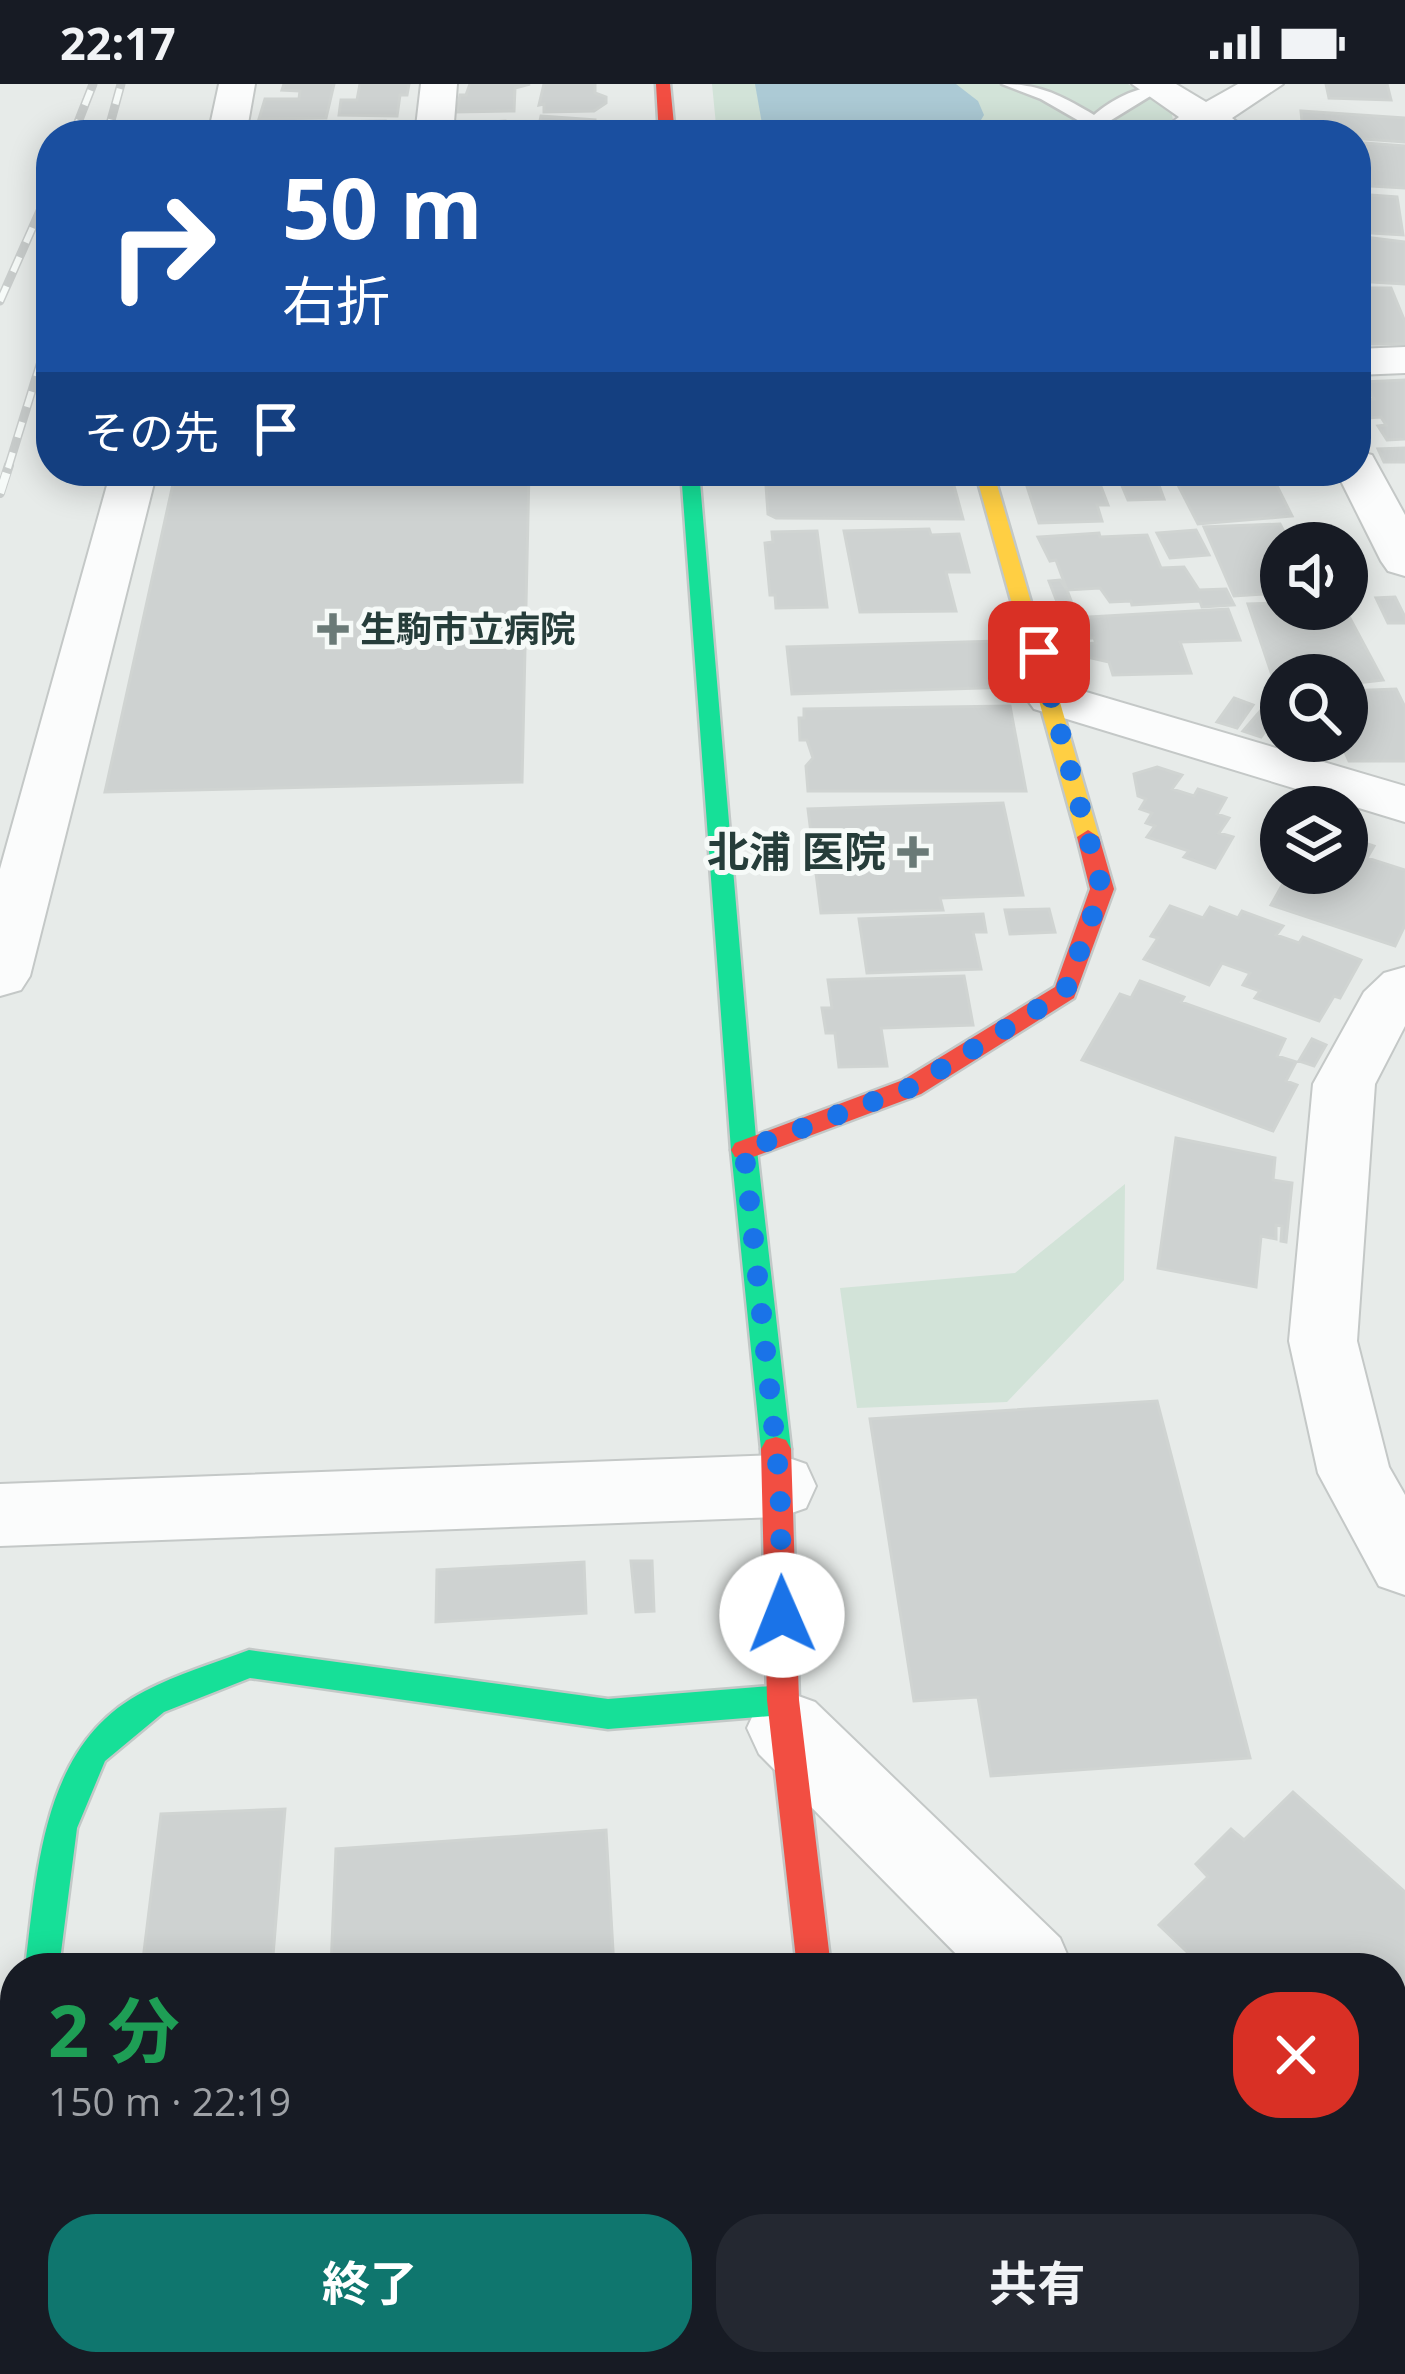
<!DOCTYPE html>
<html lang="ja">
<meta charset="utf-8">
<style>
body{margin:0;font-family:"Open Sans","Noto Sans JP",sans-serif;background:#242831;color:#f1f3f6;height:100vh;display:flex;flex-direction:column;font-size:45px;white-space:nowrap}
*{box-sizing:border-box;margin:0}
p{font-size:39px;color:#9ea1a6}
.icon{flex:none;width:66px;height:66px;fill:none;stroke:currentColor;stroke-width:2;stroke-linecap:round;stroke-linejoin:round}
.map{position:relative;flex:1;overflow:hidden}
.side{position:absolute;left:0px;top:1869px;width:1407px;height:423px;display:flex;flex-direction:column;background:#171b24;border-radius:48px 48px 0 0;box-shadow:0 6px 30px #0003}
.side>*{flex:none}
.guide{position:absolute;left:36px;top:36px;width:1335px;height:366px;border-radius:48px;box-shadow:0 6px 30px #0003;background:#1a4fa0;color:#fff;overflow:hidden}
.fabs{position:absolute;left:1260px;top:438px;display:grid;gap:24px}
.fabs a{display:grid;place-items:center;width:108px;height:108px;border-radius:50%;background:#171b24;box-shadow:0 6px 30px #0003;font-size:60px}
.pin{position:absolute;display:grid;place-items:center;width:102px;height:102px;color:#fff;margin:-51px;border-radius:24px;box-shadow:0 6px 18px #0006}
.me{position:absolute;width:132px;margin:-66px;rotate:359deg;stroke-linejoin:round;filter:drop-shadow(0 0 9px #0008)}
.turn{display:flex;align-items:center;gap:42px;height:252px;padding:0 48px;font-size:54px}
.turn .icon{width:156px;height:156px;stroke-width:2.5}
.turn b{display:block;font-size:84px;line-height:102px}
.then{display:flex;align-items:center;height:114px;padding:0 48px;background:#0003;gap:24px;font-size:45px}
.round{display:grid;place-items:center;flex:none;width:126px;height:126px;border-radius:48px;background:#242831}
.headline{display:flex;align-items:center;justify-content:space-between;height:204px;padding:0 48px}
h1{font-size:72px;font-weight:700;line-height:90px;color:#1e9e55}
.action{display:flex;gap:24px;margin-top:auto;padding:24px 48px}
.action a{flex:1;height:138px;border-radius:48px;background:#0f766e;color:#fff;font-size:48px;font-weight:700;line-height:138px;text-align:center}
.action a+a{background:#242831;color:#f1f3f6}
.status{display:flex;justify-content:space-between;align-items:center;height:84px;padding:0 60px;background:#171b24;direction:ltr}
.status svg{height:33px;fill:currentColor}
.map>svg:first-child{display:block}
</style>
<div class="status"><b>22:17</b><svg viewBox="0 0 49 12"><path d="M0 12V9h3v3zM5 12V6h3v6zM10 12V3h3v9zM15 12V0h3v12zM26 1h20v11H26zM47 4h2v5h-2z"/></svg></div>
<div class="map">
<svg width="1405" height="2290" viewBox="0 0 1405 2290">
<rect width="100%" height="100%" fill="#e7ebe9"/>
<path fill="#d2e3d8" d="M 712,0 L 1128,0 L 1171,26 L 1173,36 L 1147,51 L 717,51 Z
M 1125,1100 L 1124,1196 L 1007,1318 L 857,1324 L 840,1204 L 1015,1189 Z
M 370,2277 L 665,2277 L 668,2290 L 364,2290 Z
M 1005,2277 L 1335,2277 L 1335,2290 L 1007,2290 Z"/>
<path fill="#accad5" d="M 755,0 L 956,0 L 978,17 L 984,31 L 978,41 L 943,51 L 764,51 Z"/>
<path fill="#ced2d1" stroke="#d0d4d2" stroke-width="3" d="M 284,0 L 334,0 L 326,34 L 259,35 L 265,15 L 299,15 L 300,7 L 282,6 Z
M 360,0 L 409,0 L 407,11 L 400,11 L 397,32 L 339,31 L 341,16 L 357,16 Z
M 470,0 L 530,0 L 515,4 L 514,27 L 457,28 L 460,11 L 466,11 Z
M 544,0 L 595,0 L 595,9 L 606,13 L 606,19 L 594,27 L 544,28 L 544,20 L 539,21 Z
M 1326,0 L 1387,0 L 1391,16 L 1329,14 Z
M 1301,27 L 1405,34 L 1405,58 L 1309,51 L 1303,49 Z
M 541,32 L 595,36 L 595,51 L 537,51 Z
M 385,37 L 384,45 L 404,44 L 403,51 L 331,51 L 333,38 Z
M 505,37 L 512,39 L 511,51 L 460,51 L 460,45 L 469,45 L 469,40 Z
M 1365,59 L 1405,62 L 1405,104 L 1372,102 Z
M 1356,110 L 1397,113 L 1403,151 L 1356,148 Z
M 1356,152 L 1405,158 L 1405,200 L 1356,197 Z
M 1356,204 L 1391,204 L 1405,238 L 1405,260 L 1356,260 Z
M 1405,296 L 1405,355 L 1387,356 L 1378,342 L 1386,341 L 1381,333 L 1367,334 L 1357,316 L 1374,315 L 1365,298 Z
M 1405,364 L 1405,378 L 1384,378 L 1378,365 Z
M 529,387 L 522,698 L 105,708 L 175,391 Z
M 765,387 L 950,387 L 963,435 L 776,434 L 768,430 Z
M 1022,387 L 1095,387 L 1108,421 L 1097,421 L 1102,437 L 1039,439 Z
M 1197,387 L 1284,387 L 1290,400 L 1276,400 L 1292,432 L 1198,440 L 1178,401 L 1202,400 Z
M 1157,396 L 1164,415 L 1128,416 L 1120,397 Z
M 1280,440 L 1289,458 L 1322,459 L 1281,459 L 1281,472 L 1263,473 L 1272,494 L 1281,493 L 1281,509 L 1234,512 L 1204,443 Z
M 929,445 L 931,451 L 959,450 L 969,488 L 946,488 L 956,527 L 860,528 L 844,447 Z
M 1196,446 L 1209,471 L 1170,474 L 1157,449 Z
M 817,447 L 827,523 L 776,524 L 775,511 L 770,511 L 765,459 L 773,458 L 772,448 Z
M 1099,449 L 1100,453 L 1147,451 L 1161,484 L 1184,483 L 1199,506 L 1226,505 L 1234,521 L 1202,523 L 1200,517 L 1132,521 L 1131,517 L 1110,518 L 1100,504 L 1067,506 L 1056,476 L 1050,477 L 1038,453 Z
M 1060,496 L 1067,506 L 1073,522 L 1059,523 L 1049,497 Z
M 1395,513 L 1405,533 L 1405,539 L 1388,539 L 1376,514 Z
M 1281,519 L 1281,525 L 1345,525 L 1383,596 L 1347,600 L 1347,591 L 1281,591 L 1281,603 L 1276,603 L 1248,520 Z
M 1228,525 L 1240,556 L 1180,558 L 1191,589 L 1113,591 L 1109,578 L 1087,573 L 1083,560 L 1096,559 L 1094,554 L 1079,554 L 1073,534 Z
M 999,557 L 1011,603 L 792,610 L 787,563 Z
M 1396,605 L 1405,623 L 1405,677 L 1349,677 L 1340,657 L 1347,657 L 1347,607 Z
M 1234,614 L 1253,621 L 1237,644 L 1217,638 Z
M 1010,622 L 1026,707 L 808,707 L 806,682 L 813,674 L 807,656 L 800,656 L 799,634 L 804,634 L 804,625 Z
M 1262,625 L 1278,630 L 1261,653 L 1243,647 Z
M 1157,683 L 1182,691 L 1172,705 L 1194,712 L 1198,705 L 1226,714 L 1217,730 L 1229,734 L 1219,749 L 1233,753 L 1215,784 L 1184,773 L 1189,767 L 1147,753 L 1155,742 L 1146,739 L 1152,729 L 1140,725 L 1146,715 L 1138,712 L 1134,690 Z
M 1003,719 L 1023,811 L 940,814 L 943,826 L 821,829 L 808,725 Z
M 1347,753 L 1374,762 L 1367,774 L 1405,786 L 1405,841 L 1395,862 L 1271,821 L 1289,789 L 1347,789 Z
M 1170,822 L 1203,834 L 1210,823 L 1238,834 L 1242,827 L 1283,842 L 1276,851 L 1299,859 L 1303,853 L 1361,876 L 1340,914 L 1334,912 L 1319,937 L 1255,914 L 1260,907 L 1243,901 L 1250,889 L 1222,879 L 1209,901 L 1144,875 L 1158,854 L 1151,852 Z
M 1049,825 L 1055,848 L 1010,850 L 1005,826 Z
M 983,830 L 986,848 L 973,848 L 981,885 L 867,889 L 859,835 Z
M 964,892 L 973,941 L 881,944 L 887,982 L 839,983 L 835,949 L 826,949 L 822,924 L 832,924 L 828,896 Z
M 1140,897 L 1184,913 L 1181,918 L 1285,955 L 1277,972 L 1296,978 L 1286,997 L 1297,1001 L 1273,1047 L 1082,976 L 1120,910 L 1131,914 Z
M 1312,955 L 1326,961 L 1314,982 L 1299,977 Z
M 1176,1054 L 1275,1074 L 1273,1096 L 1292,1099 L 1286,1158 L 1281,1157 L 1282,1142 L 1276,1141 L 1276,1155 L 1261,1152 L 1256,1203 L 1158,1184 Z
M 1157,1317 L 1250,1674 L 991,1692 L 978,1613 L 914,1617 L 870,1335 Z
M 631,1477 L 652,1477 L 654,1527 L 636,1528 Z
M 584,1478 L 586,1529 L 436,1538 L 437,1486 Z
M 1293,1708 L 1405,1808 L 1405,2079 L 1392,2066 L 1392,1884 L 1204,1884 L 1159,1841 L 1208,1793 L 1196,1780 L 1231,1745 L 1244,1756 Z
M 285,1725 L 272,1884 L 142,1884 L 161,1730 Z
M 606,1746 L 614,1884 L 331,1884 L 336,1765 Z
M 154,2277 L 186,2277 L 181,2290 L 149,2290 Z"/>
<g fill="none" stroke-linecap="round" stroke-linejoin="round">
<defs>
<path id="lane" d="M 1002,0 C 1040,0 1062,12 1094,31 C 1113,15 1141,0 1165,3 L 1095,46 L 1041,15 Z"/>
<path id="street" d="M 219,0 L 255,0 L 246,51 L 208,51 Z
M 421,0 L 457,0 L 453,51 L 415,51 Z
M 1132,0 L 1176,0 L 1206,18 L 1238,0 L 1283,0 L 1232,34 L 1253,51 L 1155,51 L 1179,33 Z
M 1405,263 L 1405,289 L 1356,291 L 1356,265 Z
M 1356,367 L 1372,371 L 1405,431 L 1405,492 L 1388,487 L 1381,477 L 1336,387 L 1356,387 Z
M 111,387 L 157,387 L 30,892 L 21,906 L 0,912 L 0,785 Z
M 1052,598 L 1405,702 L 1405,738 L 1034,625 L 1026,614 L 1034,603 Z
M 1405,883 L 1405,942 L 1375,1000 L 1357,1257 L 1389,1383 L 1405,1411 L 1405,1511 L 1379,1502 L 1318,1389 L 1289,1257 L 1313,1000 L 1364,908 L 1384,889 Z
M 780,1371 L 806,1380 L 816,1402 L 806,1424 L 780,1433 L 0,1462 L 0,1400 Z
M 787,1608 L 815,1618 L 1060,1854 L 1073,1884 L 970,1884 L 759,1670 L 747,1644 L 759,1618 Z
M 15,2052 L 15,2255 L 0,2261 L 0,2058 Z
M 1392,2195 L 1405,2200 L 1405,2290 L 1377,2290 L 1360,2277 L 1392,2277 Z
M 192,2277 L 288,2277 L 285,2290 L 189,2290 Z"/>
<path id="fast" d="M 681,387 L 699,387 L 757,1066 L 791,1365 L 786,1374 L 776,1377 L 766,1374 L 761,1365 L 731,1066 Z
M 249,1566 L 608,1615 L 783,1601 L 794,1606 L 799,1616 L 794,1626 L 783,1631 L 608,1645 L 250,1594 L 164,1628 L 105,1677 L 77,1744 L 59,1884 L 25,1884 C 38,1783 42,1659 145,1607 C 177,1590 215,1579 249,1566 Z"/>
<path id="slow" d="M 975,387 L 993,387 L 1099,753 L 1096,758 L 1080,758 L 1077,753 Z"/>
<path id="jam" d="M 656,0 L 670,0 L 675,51 L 659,51 Z
M 1088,746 L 1099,753 L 1114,805 L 1074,914 L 921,1010 L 753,1073 L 735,1073 L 731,1066 L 735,1059 L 903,996 L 1055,903 L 1090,805 L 1077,753 Z
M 776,1353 L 786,1356 L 791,1365 L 799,1616 L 831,1884 L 797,1884 L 767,1616 L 761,1365 L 766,1356 Z
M 838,2277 L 878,2277 L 880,2290 L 840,2290 Z"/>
</defs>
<use href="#lane" stroke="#c4c8c7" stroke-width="5"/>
<use href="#street" stroke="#c4c8c7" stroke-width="4"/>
<use href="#fast" stroke="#c3c8c7" stroke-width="5"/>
<use href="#slow" stroke="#c3c8c7" stroke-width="5"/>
<use href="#jam" stroke="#c3c8c7" stroke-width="5"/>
<use href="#lane" fill="#fbfcfc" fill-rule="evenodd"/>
<use href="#street" fill="#fbfcfc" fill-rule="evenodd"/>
<use href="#fast" fill="#16e098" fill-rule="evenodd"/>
<use href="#slow" fill="#ffcf43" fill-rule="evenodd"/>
<use href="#jam" fill="#f24e42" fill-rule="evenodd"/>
<defs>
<path id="rail-far1" d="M 73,51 L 93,0
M 107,51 L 121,0
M 0,217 L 51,102
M 8,384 L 51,245"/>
<path id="rail" d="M 0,409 L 9,381"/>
</defs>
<use href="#rail-far1" stroke="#c8cccb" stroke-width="9"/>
<use href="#rail" stroke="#c8cccb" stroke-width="10"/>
<use href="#rail-far1" stroke="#f6faf8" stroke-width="6" stroke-dasharray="16" stroke-linecap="butt"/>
<use href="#rail" stroke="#f6faf8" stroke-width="8" stroke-dasharray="21" stroke-linecap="butt"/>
</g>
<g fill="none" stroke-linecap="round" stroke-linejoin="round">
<path stroke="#1a73e8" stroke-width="21" stroke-dasharray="0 37.8" d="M 782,1531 L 780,1402 L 744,1066 L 912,1003 L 1065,908 L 1102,805 L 1039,568"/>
</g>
<g fill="#6a7a77" stroke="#f6faf8" stroke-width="4.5">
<path d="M327 527h12v12h12v12h-12v12h-12v-12h-12v-12h12z"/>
<path d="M907 750h12v12h12v12h-12v12h-12v-12h-12v-12h12z"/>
</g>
<g text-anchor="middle" stroke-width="10" stroke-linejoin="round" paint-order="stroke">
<g font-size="36" font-weight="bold" fill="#263d3a" stroke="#f6faf8" text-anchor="start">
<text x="360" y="558">生駒市立病院</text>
</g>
<g font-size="42" font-weight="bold" fill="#263d3a" stroke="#f6faf8" text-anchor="end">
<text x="886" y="783">北浦 医院</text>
</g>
</g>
</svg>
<div class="fabs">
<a><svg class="icon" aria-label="sound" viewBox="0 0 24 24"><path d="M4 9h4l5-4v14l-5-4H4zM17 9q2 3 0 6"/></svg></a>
<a><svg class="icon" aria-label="search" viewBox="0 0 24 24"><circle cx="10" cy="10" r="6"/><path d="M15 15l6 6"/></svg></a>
<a><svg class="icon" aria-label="layers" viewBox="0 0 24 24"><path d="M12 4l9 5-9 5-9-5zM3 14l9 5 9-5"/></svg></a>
</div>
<div class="pin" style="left:1039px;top:568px;background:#d93025"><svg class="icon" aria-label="arrive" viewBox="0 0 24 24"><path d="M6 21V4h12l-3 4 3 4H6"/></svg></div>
<svg class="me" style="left:782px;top:1531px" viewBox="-20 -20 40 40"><circle r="19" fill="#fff"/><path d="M0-13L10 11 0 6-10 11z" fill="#1a73e8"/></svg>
<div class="guide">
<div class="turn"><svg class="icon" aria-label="right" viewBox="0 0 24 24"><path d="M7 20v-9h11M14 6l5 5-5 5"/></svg><div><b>50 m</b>右折</div></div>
<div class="then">その先<svg class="icon" aria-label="arrive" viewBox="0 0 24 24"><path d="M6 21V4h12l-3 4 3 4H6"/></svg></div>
</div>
<section class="side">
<div class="headline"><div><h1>2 分</h1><p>150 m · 22:19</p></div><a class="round" style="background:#d93025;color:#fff"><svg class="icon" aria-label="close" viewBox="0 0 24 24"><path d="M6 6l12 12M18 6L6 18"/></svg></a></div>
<div class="action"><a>終了</a><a>共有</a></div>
</section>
</div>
